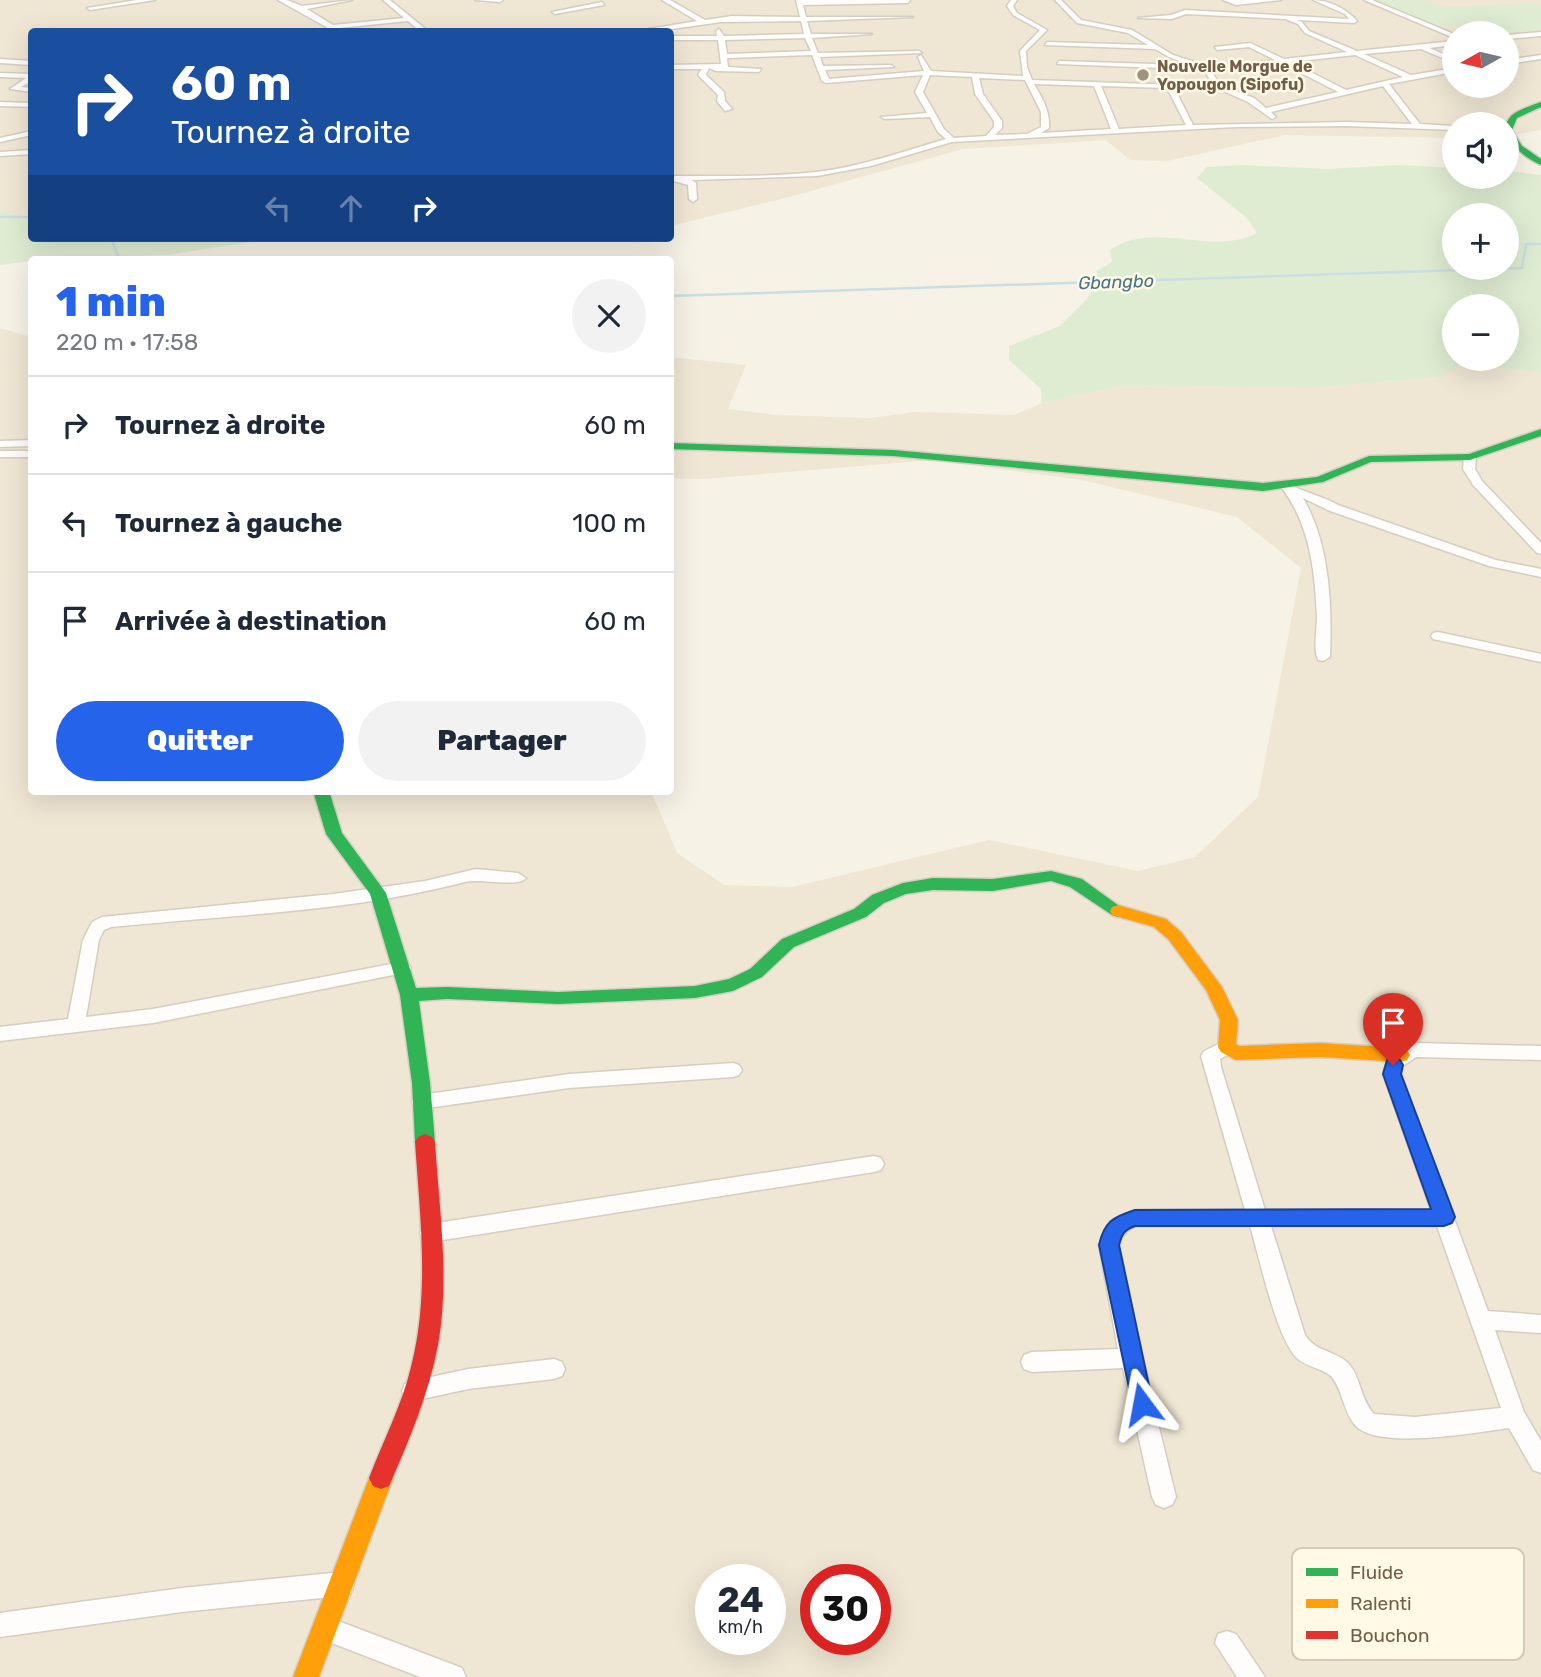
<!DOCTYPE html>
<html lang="fr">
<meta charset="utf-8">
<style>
body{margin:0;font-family:Rubik,sans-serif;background:#f2f2f3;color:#1f2937;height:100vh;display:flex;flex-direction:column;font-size:26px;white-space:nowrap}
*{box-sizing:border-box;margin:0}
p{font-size:23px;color:#747a83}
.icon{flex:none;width:38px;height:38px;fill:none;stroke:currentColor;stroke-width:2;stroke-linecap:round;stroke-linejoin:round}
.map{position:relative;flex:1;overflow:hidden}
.panel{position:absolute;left:28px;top:256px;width:646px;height:539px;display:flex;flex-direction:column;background:#fff;border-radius:7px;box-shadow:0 7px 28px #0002}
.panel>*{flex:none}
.banner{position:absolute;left:28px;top:28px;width:646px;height:214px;border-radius:7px;box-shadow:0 7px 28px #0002;background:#1a4fa0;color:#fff;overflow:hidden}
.needle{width:46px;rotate:262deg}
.fabs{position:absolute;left:1442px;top:21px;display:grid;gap:14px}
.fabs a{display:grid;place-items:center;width:77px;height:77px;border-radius:50%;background:#fff;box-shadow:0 7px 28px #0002;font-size:35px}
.speed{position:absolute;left:695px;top:1564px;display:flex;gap:14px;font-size:35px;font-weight:700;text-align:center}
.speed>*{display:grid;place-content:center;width:91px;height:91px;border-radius:50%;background:#fff;box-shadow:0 7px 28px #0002;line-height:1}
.speed small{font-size:18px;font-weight:400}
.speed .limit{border:10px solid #d22;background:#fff;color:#111}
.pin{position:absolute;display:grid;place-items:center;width:60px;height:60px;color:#fff;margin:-72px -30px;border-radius:50% 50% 50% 0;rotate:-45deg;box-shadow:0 0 7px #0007}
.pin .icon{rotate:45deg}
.me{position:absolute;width:77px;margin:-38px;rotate:347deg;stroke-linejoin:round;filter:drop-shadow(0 0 5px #0008)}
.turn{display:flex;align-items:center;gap:24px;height:147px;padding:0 28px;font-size:32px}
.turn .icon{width:91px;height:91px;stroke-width:2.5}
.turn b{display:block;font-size:49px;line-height:60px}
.lanes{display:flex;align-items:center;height:66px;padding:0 28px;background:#0003;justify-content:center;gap:35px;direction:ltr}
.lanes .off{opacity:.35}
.round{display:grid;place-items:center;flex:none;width:74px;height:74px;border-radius:37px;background:#f2f2f3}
.overview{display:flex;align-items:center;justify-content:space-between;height:119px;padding:0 28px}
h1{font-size:42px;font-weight:800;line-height:52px;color:#2563eb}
.action{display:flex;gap:14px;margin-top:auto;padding:14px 28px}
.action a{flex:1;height:80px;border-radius:42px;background:#2563eb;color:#fff;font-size:28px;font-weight:800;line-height:80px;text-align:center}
.action a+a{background:#f2f2f3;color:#1f2937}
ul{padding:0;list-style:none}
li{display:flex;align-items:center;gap:21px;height:98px;padding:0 28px;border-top:2px solid #e0e1e3}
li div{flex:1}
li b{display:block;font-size:26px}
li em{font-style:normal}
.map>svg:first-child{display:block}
</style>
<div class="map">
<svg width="1541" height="1677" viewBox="0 0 1541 1677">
<rect width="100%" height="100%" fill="#f6f2e6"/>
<path fill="#efe6d3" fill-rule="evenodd" d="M 0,0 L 1541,0 L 1541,130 L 1507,136 L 1507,124 L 1454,124 L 1454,138 L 1285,135 L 1167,161 L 1130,160 L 1106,140 L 963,149 L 778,200 L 670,226 L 670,32 L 32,32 L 31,219 L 0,211 ZM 1454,33 L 1507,33 L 1507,86 L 1454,86 Z
M 227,238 L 620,238 L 611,240 L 258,241 Z
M 0,328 L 31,337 L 32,791 L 651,791 L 677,853 L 724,885 L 792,887 L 989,840 L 1138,871 L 1195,857 L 1258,797 L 1301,568 L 1237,517 L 1082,480 L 932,460 L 702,479 L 670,478 L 670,357 L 746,365 L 728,409 L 776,415 L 870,418 L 916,412 L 1014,415 L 1042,403 L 1122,385 L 1311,388 L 1440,377 L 1463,363 L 1541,373 L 1541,1677 L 0,1677 ZM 710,1580 L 770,1580 L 770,1640 L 710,1640 ZM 816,1580 L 875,1580 L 875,1640 L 816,1640 Z"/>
<path fill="#deecd1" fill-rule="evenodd" d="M 1374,0 C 1390,0 1408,0 1424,0 C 1427,1 1433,5 1438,6 C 1471,11 1509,0 1541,5 L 1541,30 L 1493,33 L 1468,26 L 1434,25 Z
M 1242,165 L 1327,169 L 1399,165 L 1454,168 L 1454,177 L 1507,177 L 1507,171 L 1541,175 L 1541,373 L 1463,363 L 1440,377 L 1311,388 L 1122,385 L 1042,403 L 1041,389 L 1009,360 L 1009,346 L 1060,326 L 1086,300 L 1096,285 L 1097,271 L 1112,262 L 1110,250 C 1155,219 1211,257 1257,233 L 1247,218 L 1197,178 L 1207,167 ZM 1454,215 L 1507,215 L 1507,268 L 1454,268 ZM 1454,306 L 1507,306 L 1507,359 L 1454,359 Z
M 0,211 L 31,219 L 32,238 L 227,238 L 258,241 L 167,255 L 32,259 L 31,261 L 0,265 Z"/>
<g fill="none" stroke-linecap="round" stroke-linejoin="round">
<path stroke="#c9dee5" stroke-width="2.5" d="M 0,217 L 32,217
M 111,238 L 119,259
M 670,296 L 1522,268 L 1526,244 L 1541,244"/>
<defs>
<path id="street" d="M 137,0 L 155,0 L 90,10 L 87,8 Z
M 278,0 L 287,0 L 302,6 L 352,0 L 307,9 L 333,25 L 404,18 L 383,0 L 390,0 L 429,32 L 421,32 L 408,21 L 339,28 L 339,31 L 335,32 Z
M 475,0 L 503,0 L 500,2 Z
M 662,0 L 670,0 L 705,20 L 732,16 L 800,17 L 796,0 L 910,0 L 908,3 L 803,5 L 806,17 L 913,17 L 807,21 L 811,34 L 872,34 L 812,38 L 818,53 L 919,51 L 922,53 L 820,57 L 823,66 L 891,65 L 894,67 L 825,70 L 829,79 L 924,71 L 918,57 L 921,55 L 931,71 L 1023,76 L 1020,51 L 1040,30 L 1013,15 L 1007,6 L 1011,0 L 1017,0 L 1013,6 L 1017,13 L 1047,30 L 1026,51 L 1027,67 L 1032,80 L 1213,86 L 1205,71 L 1169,57 L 1155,49 L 1045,45 L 1047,42 L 1148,45 L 1128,33 L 1077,23 L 1055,0 L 1061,0 L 1081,20 L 1132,30 L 1173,55 L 1201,64 L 1210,69 L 1220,85 L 1254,98 L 1266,108 L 1338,92 L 1282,63 L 1249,66 L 1251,63 L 1275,60 L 1249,47 L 1217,50 L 1215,47 L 1250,43 L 1284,59 L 1347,52 L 1305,33 L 1298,24 L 1285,19 L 1186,14 L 1172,19 L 1138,18 L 1171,15 L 1185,10 L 1349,19 L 1345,14 L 1313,0 C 1329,0 1347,9 1357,21 L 1354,23 L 1297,20 L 1302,22 L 1309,31 L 1357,51 L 1454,41 L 1454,45 L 1430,48 L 1454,59 L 1454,63 L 1421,49 L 1364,54 L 1411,75 L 1454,68 L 1454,72 L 1389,84 L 1420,124 L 1454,126 L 1454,130 L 1347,126 L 1236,127 L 952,142 L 871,166 L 817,176 L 692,180 L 696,183 L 697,199 L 693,202 L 689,199 L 688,185 L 670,180 L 670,176 C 719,176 768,177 816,172 C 860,167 904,151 946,139 L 938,132 L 930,117 L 885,119 L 881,117 L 927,113 L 915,92 L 923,75 L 826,83 L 822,81 L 812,55 L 727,58 L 728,67 L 761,69 L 759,72 L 716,71 L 709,68 L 706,75 L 724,92 L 725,101 L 732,109 L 725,111 L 717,101 L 718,95 L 698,75 L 702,69 L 670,69 L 670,65 L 721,64 L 718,40 L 671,40 L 670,36 L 717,36 L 716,31 L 719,29 L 724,36 L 804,34 L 801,21 L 721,22 L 651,32 L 631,32 L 697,21 ZM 805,38 L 811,51 L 727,54 L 725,40 ZM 1355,55 L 1403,77 L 1346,90 L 1291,62 ZM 930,75 L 972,77 L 975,94 L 994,121 L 994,127 L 986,136 L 954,138 L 944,129 L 923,92 ZM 979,78 L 1025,80 L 1041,112 L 1041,127 L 1027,134 L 995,135 L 1002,128 L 1002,121 L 983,94 ZM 1034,84 L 1094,86 L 1111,129 L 1041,133 L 1049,128 C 1050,111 1043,99 1034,84 ZM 1101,86 L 1167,88 L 1186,125 L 1119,129 ZM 1383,86 L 1412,124 L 1347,122 L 1193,125 L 1175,89 L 1221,90 L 1248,102 L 1272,119 L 1276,117 L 1271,112 Z
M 1223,0 L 1281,0 L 1236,5 Z
M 1364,0 L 1372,0 L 1454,34 L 1454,38 Z
M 602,2 L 604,5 L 555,14 L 552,12 Z
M 1541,32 L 1541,36 L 1507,39 L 1507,35 Z
M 1541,55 L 1541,59 L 1507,64 L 1507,60 Z
M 0,59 L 32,61 L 32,65 L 0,63 Z
M 1059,61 L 1186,65 L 1189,67 L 1186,69 L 1057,64 Z
M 0,73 L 32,74 L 32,81 L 21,87 L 32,88 L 32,92 L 10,89 L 26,78 L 0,77 Z
M 0,102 L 32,103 L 32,107 L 0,106 Z
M 32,131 L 32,135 L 0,142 L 0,138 Z
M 32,150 L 32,154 L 0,156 L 0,152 Z
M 32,440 L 32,446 L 0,447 L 0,441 Z
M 0,451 L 32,451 L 32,457 L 0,457 Z
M 1470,454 L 1476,457 L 1475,469 L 1482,481 L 1541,543 L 1541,554 L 1537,553 L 1473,485 L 1463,469 L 1464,457 Z
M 1288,484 C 1304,492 1322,496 1338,505 L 1496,560 L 1541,569 L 1541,577 L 1489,566 L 1330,511 L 1303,498 C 1330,544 1332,605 1330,657 L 1323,661 L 1318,660 C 1313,648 1317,630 1317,617 C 1315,572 1310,525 1282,488 Z
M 1438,632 L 1541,654 L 1541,662 L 1433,639 L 1431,636 L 1433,633 Z
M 476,869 L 518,873 L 526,878 C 518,888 480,878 465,882 C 350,912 229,915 111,927 L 104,930 L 99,940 L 86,1017 L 153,1009 L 402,962 L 408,964 L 411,968 L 408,972 L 153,1023 L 0,1041 L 0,1027 L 68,1019 L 83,940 L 92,922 L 102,917 L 333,894 L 425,881 Z
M 1227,1040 L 1233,1042 L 1236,1047 L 1233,1052 L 1220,1059 L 1221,1067 L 1265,1210 L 1431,1210 L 1383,1074 C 1387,1056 1398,1049 1415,1043 L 1541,1046 L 1541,1060 L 1416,1057 L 1403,1066 L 1401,1074 L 1488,1311 L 1541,1315 L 1541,1333 L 1495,1330 L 1524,1412 L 1541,1441 L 1541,1473 L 1533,1470 L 1509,1428 C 1477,1432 1377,1451 1355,1425 C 1343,1411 1343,1390 1331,1376 C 1321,1368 1307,1367 1298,1359 C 1277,1341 1259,1256 1250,1226 L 1136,1226 C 1126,1231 1122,1235 1119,1245 L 1142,1358 L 1176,1497 L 1172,1505 L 1164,1508 L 1156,1505 L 1152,1497 L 1123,1368 L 1032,1372 L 1024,1369 L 1021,1362 L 1024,1355 L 1032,1352 L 1118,1349 L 1099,1245 L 1110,1221 L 1135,1210 L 1245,1210 L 1201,1056 L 1204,1051 ZM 1271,1226 L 1437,1226 L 1501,1408 L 1415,1417 L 1374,1414 C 1360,1399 1361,1377 1348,1363 C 1334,1350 1316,1352 1305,1335 Z
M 733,1063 L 739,1065 L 742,1070 L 739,1075 L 733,1077 L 569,1088 L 421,1109 L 414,1107 L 412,1102 L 414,1097 L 421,1095 L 569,1074 Z
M 874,1156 L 881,1158 L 884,1164 L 881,1170 L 874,1172 L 430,1242 L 423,1239 L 420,1233 L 423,1227 L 430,1224 Z
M 554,1359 L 562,1362 L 565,1369 L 562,1376 L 554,1379 L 468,1389 L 413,1401 L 405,1398 L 402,1391 L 405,1384 L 413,1381 L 468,1369 Z
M 342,1572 L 351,1575 L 354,1584 L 351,1593 L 342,1596 L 182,1612 L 0,1637 L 0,1613 L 182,1588 Z
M 325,1616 L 462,1668 L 466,1677 L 420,1677 L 316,1637 L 313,1628 L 316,1619 Z
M 1227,1631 L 1236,1634 L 1265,1677 L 1237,1677 L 1215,1643 L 1218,1634 Z"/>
<path id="fast" d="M 1541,102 L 1541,107 L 1517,118 L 1512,130 L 1522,146 L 1541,159 L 1541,165 C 1526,159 1493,135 1511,116 C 1517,110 1533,105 1541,102 Z
M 1541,429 L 1541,436 L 1470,460 L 1371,462 L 1323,482 L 1263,491 L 893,456 L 670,449 L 670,443 L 893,450 L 1263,483 L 1317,477 L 1369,456 L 1469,454 Z
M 313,791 L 329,791 L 342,833 L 386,893 L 416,988 L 447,987 L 558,992 L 695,986 L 729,979 L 750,969 L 782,939 L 854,909 L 872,895 L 903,883 L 933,878 L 993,879 L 1051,871 L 1082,879 L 1126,911 L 1118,917 L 1112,915 L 1070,887 L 1051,881 L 993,891 L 933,890 L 906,894 L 884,903 L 866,917 L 794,947 L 762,977 L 733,991 L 695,998 L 558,1004 L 447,999 L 419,1001 L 430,1083 L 435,1142 L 432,1147 L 425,1150 L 418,1147 L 415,1142 L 412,1083 L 400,995 L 370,894 L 326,834 Z"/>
<path id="slow" d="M 1118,905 L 1166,919 L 1181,932 L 1222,987 L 1238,1020 L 1236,1044 L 1239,1046 L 1320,1043 L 1401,1048 L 1407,1050 L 1410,1055 L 1407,1060 L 1401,1062 L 1320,1057 L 1236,1060 L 1221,1052 L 1218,1047 L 1220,1020 L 1206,990 L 1169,940 L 1154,927 L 1112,915 L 1110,911 L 1112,907 Z
M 381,1467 L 389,1470 L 393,1478 L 319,1677 L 293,1677 L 369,1478 L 373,1470 Z"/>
<path id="jam" d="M 425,1134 L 432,1137 L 435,1142 C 439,1208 450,1278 438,1345 C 429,1393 409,1441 389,1486 L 381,1489 L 373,1486 L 369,1478 C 383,1441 402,1405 411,1367 C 430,1294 420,1216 415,1142 L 418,1137 Z"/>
</defs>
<use href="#street" stroke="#d4cec2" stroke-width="3"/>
<use href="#fast" stroke="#d6cfc3" stroke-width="3"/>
<use href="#slow" stroke="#d6cfc3" stroke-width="3"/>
<use href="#jam" stroke="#d6cfc3" stroke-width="3"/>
<use href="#street" fill="#fefdfb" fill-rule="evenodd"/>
<use href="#fast" fill="#30b455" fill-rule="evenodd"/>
<use href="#slow" fill="#ff9f0a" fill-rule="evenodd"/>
<use href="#jam" fill="#e5322d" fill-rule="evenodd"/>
</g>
<path fill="#2563eb" stroke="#184099" stroke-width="2" d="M 1393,1058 L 1400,1060 L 1403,1065 L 1401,1074 L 1455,1217 L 1452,1223 L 1444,1226 L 1135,1226 C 1124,1230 1122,1234 1119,1245 L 1153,1404 L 1149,1412 L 1142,1415 L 1134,1412 L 1099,1245 C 1104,1222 1113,1217 1135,1210 L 1431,1209 L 1383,1074 L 1387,1060 Z"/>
<circle fill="#a0927f" stroke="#fff9e6" stroke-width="2.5" cx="1143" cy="75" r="7"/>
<g text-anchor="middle" stroke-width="5" stroke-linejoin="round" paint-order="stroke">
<g font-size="16" font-weight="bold" fill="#725e48" stroke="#fff9e6" text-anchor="start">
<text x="1157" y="72">Nouvelle Morgue de<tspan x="1157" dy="18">Yopougon (Sipofu)</tspan></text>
</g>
<g font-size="18" font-style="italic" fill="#45758c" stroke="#fff9e6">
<text transform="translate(1116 282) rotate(-2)" y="6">Gbangbo</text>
</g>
</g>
<rect x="1292" y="1548" width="232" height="112" rx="10" fill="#fff9e6" stroke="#d5cab7" stroke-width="2"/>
<rect x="1306" y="1568" width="32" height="8" fill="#30b455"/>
<rect x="1306" y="1599" width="32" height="9" fill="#ff9f0a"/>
<rect x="1306" y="1631" width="32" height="8" fill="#e5322d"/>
<g font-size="19" fill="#725e48">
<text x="1350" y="1579">Fluide</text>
<text x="1350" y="1610">Ralenti</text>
<text x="1350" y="1642">Bouchon</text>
</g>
</svg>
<div class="fabs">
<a><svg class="needle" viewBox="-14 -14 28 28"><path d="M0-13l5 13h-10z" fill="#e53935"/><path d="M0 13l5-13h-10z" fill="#747a83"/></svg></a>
<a><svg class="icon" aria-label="sound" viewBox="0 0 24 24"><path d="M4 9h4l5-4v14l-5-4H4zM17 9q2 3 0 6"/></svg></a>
<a>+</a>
<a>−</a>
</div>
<div class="speed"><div>24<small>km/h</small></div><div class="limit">30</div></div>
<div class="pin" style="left:1393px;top:1065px;background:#d93025"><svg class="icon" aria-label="arrive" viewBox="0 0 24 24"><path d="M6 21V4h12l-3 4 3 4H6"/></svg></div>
<svg class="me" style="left:1142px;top:1404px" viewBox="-20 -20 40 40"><path d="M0-17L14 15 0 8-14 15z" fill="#2563eb" stroke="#fff" stroke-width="4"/></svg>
<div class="banner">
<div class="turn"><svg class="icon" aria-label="right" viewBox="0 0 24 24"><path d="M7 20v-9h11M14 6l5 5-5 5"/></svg><div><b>60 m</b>Tournez à droite</div></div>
<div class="lanes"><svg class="icon off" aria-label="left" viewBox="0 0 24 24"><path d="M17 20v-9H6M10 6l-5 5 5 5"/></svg><svg class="icon off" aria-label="ahead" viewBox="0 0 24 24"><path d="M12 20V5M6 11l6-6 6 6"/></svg><svg class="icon" aria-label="right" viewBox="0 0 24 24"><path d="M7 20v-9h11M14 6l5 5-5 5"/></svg></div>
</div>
<section class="panel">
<div class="overview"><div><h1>1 min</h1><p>220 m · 17:58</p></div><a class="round"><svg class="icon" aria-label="close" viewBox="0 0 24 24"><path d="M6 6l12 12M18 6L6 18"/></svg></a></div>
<ul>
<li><svg class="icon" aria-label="right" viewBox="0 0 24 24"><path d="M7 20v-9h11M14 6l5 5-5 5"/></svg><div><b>Tournez à droite</b></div><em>60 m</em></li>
<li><svg class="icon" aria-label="left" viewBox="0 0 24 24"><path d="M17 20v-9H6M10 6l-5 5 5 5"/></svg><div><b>Tournez à gauche</b></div><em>100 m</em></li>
<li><svg class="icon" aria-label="arrive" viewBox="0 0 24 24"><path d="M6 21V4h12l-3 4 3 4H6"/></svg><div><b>Arrivée à destination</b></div><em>60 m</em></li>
</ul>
<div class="action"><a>Quitter</a><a>Partager</a></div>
</section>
</div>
